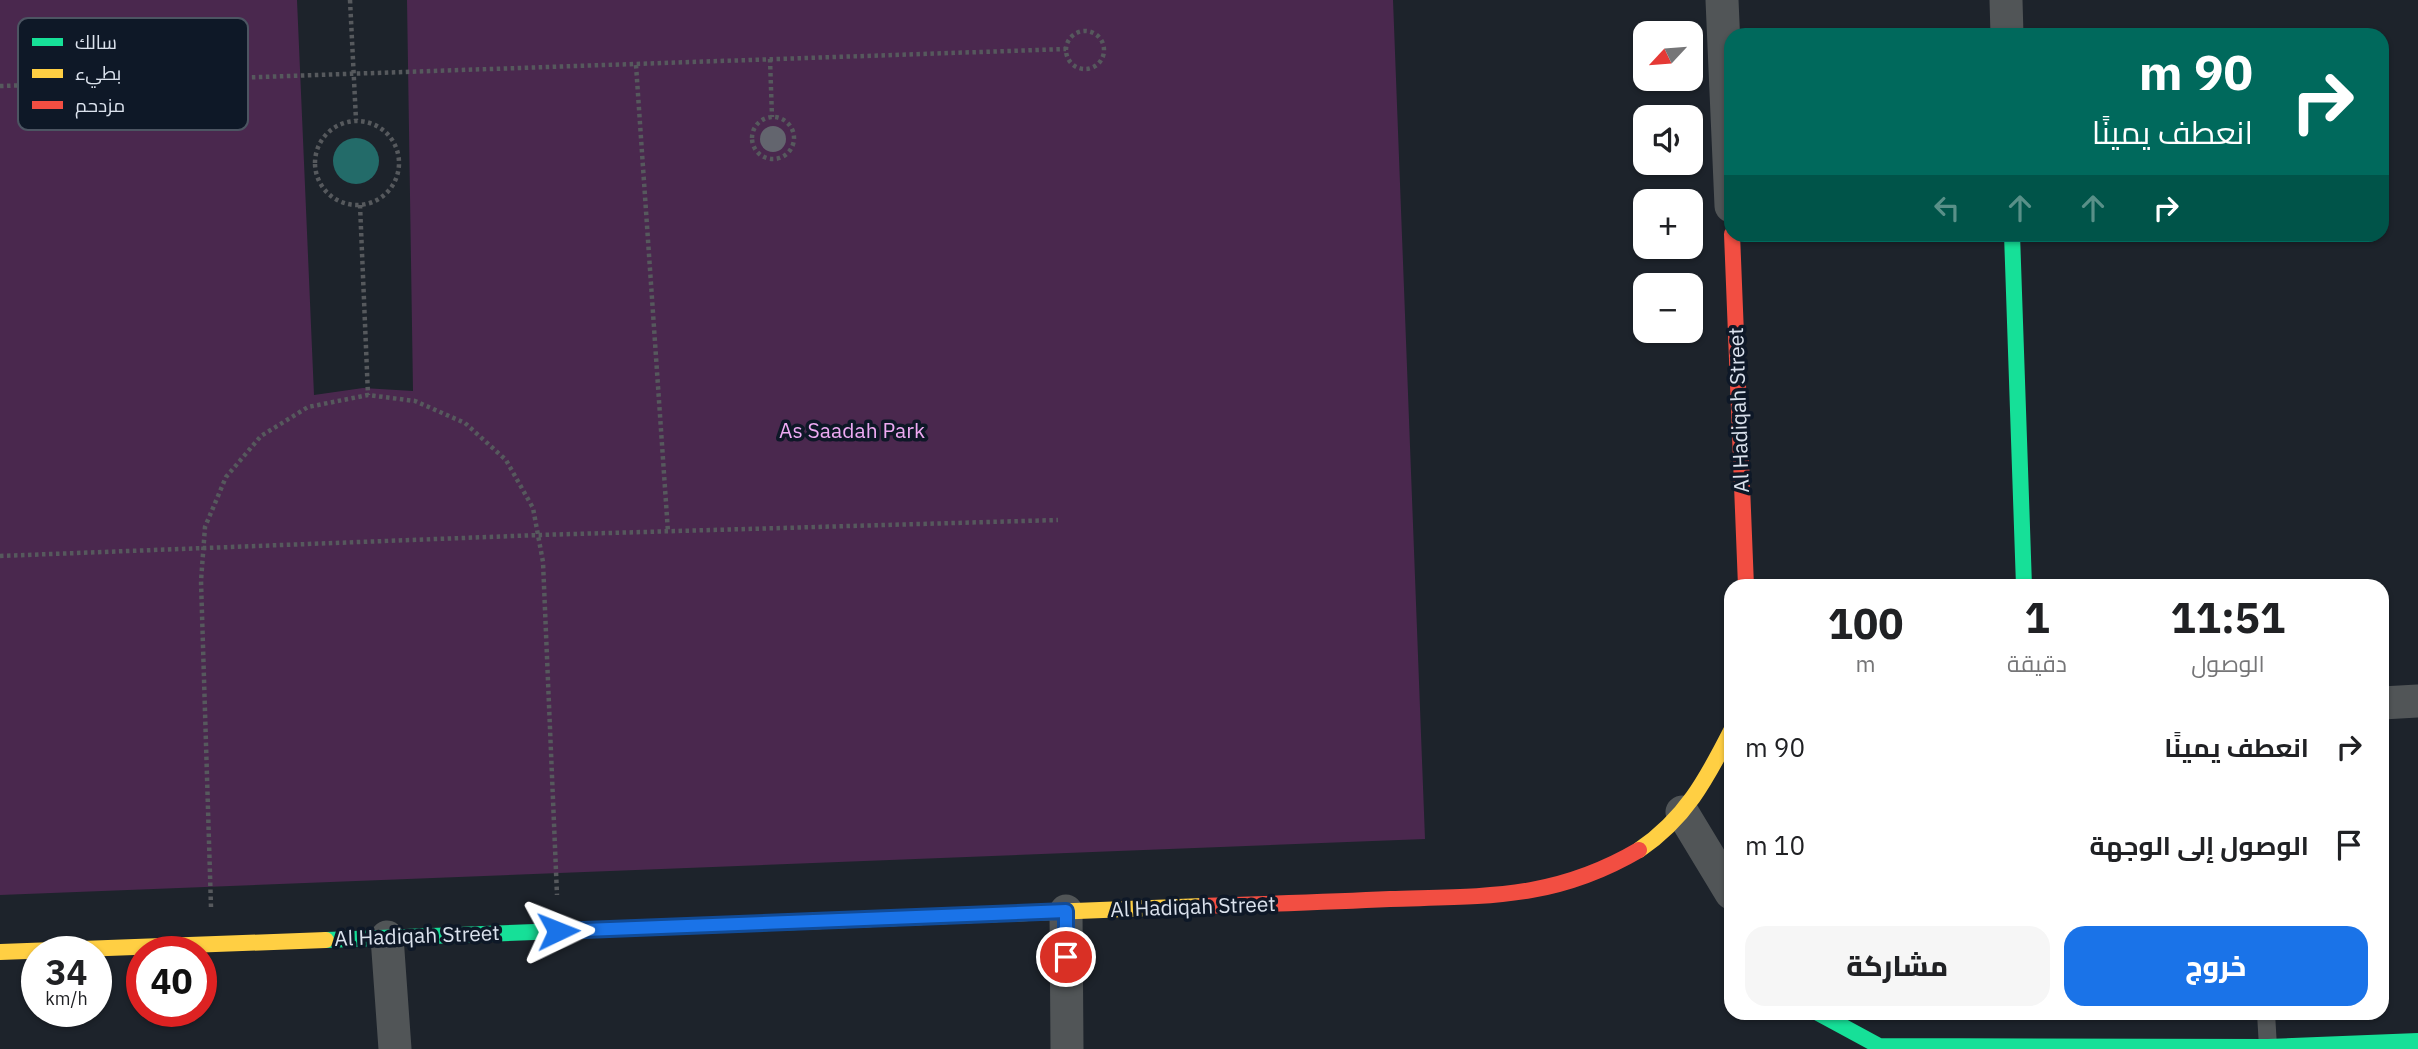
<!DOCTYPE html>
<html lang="ar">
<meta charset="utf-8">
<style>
body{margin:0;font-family:"IBM Plex Sans",Cairo,sans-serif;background:#f6f6f6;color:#202124;direction:rtl;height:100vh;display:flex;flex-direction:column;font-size:26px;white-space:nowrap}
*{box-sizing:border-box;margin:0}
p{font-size:23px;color:#757577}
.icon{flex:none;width:38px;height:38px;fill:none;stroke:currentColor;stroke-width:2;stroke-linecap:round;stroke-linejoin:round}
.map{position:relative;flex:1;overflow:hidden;direction:ltr}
.details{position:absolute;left:1724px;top:579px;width:665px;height:441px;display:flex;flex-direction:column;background:#fff;border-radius:21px;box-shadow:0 2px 5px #0004;direction:rtl}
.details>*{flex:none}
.banner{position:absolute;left:1724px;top:28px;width:665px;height:214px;border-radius:21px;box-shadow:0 2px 5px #0004;direction:rtl;background:#00695c;color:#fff;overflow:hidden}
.needle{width:46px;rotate:244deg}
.buttons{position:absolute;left:1633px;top:21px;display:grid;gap:14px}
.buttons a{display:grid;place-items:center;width:70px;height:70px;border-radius:14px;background:#fff;box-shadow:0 2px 5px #0004;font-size:35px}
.speed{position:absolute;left:21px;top:936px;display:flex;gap:14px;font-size:35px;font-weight:700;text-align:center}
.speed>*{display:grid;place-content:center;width:91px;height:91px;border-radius:50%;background:#fff;box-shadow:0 2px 5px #0004;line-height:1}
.speed small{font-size:18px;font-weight:400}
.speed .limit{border:10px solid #d22;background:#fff;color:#111}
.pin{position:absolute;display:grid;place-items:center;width:60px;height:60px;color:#fff;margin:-30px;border:4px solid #fff;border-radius:50%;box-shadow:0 2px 7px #0007}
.me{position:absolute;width:77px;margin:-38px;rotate:88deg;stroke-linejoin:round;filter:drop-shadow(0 0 5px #0008)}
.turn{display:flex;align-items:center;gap:24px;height:147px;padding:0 21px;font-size:32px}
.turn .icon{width:91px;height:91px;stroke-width:2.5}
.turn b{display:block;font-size:49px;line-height:60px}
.lanes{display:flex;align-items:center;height:66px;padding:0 21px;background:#0003;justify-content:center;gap:35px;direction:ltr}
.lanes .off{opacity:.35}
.eta{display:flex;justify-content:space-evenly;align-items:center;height:119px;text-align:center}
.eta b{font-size:42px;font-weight:800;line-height:49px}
.cta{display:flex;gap:14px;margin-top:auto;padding:14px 21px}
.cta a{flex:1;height:80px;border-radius:21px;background:#1a73e8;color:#fff;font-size:28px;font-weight:800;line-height:80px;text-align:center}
.cta a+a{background:#f6f6f6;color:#202124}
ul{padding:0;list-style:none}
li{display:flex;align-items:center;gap:21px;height:98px;padding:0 21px}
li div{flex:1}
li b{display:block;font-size:26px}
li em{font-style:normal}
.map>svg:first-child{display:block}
</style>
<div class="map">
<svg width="2418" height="1049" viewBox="0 0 2418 1049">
<rect width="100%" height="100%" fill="#1d232b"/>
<path fill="#4a284e" d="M 0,0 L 297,0 L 314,395 L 363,388 L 413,391 L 407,0 L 1393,0 L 1425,839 L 0,895 Z"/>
<path fill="#236b69" d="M333 161a23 23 0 1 1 46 0a23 23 0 1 1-46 0Z"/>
<path fill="#63656e" d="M760 139a13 13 0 1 1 26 0a13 13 0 1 1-26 0Z"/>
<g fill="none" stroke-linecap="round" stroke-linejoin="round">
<path stroke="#56595d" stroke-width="4.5" stroke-dasharray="3.5 3.5" stroke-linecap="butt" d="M 350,0 L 356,120
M1066 50a19 19 0 1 1 38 0a19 19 0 1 1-38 0Z
M 770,59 L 772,117
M 636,65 L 668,532
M 0,86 L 1066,49
M752 138a21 21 0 1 1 42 0a21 21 0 1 1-42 0Z
M315 163a42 42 0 1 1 84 0a42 42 0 1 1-84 0Z
M 360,205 L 368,395
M 0,556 L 539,535 L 1058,520
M 211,907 L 201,581 L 205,527 L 226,477 L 261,436 L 308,407 L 368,395 L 415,401 L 465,423 L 506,460 L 533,508 L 543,562 L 557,895"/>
<path stroke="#515557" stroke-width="18" d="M 2266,1013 L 2268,1047"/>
<path stroke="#515557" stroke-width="33" d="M 1722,0 L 1731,206
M 2006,0 L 2007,35
M 2382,703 L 2418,701
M 1682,812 L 1731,893
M 1066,911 L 1067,1049
M 387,937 L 395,1049"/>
<path stroke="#16e098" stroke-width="16" d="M 2012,234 L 2024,586
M 326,940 L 797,922
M 1818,1013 L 1879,1046 L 2268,1047 L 2418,1041"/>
<path stroke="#ffcf43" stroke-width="16" d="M 1639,850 C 1685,819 1706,780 1731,731
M 797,922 L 1203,906
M 0,952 L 326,940"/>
<path stroke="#f24e42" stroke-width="16" d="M 1732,234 L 1746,586
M 1203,906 C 1265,904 1328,902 1390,899 C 1485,896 1554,900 1639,850"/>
</g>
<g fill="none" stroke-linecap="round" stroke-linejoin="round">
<defs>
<path id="route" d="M 558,931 L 1066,911 L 1066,957"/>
</defs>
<use href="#route" stroke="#114b97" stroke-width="18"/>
<use href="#route" stroke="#1a73e8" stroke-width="12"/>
</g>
<g text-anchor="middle" stroke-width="7" stroke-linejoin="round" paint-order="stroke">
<g font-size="21" fill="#dbe2ed" stroke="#0e1827">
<text transform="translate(1739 410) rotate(-92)" y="7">Al Hadiqah Street</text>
<text transform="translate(1193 907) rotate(-2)" y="7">Al Hadiqah Street</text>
<text transform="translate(417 936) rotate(-2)" y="7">Al Hadiqah Street</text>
</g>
<g font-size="21" fill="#eeaaf3" stroke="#0e1827">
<text x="852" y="438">As Saadah Park</text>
</g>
</g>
<rect x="18" y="18" width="230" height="112" rx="10" fill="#0e1827" stroke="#4c5562" stroke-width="2"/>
<rect x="32" y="38" width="31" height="8" fill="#16e098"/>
<rect x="32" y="69" width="31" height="9" fill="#ffcf43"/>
<rect x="32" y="101" width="31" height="8" fill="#f24e42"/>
<g font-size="19" fill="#dbe2ed">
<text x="75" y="49">سالك</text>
<text x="75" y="80">بطيء</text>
<text x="75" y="112">مزدحم</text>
</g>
</svg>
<div class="buttons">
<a><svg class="needle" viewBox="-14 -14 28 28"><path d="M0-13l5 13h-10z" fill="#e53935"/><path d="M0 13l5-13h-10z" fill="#757577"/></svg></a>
<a><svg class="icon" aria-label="sound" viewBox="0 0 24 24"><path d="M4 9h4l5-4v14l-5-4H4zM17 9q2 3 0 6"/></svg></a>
<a>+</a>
<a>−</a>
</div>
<div class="speed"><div>34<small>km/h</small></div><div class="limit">40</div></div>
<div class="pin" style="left:1066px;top:957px;background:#d93025"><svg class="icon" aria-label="arrive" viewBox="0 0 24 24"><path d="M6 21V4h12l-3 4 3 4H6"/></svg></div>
<svg class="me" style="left:558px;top:931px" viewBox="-20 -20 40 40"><path d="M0-17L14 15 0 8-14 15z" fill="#1a73e8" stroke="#fff" stroke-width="4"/></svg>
<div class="banner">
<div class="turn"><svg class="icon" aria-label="right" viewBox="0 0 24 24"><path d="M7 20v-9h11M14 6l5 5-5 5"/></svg><div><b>90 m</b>انعطف يمينًا</div></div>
<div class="lanes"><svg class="icon off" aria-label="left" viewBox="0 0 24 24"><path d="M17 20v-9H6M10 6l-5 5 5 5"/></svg><svg class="icon off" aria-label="ahead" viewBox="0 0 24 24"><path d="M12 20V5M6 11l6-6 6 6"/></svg><svg class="icon off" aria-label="ahead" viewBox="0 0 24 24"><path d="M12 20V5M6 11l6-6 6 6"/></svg><svg class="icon" aria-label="right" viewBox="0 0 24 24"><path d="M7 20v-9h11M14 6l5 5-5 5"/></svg></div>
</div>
<section class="details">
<div class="eta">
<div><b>11:51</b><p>الوصول</p></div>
<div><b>1</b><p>دقيقة</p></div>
<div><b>100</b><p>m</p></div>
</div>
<ul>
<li><svg class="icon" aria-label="right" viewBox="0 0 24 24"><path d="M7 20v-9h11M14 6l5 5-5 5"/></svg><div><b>انعطف يمينًا</b></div><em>90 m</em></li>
<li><svg class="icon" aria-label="arrive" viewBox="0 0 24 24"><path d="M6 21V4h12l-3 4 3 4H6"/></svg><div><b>الوصول إلى الوجهة</b></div><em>10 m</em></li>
</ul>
<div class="cta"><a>خروج</a><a>مشاركة</a></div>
</section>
</div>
